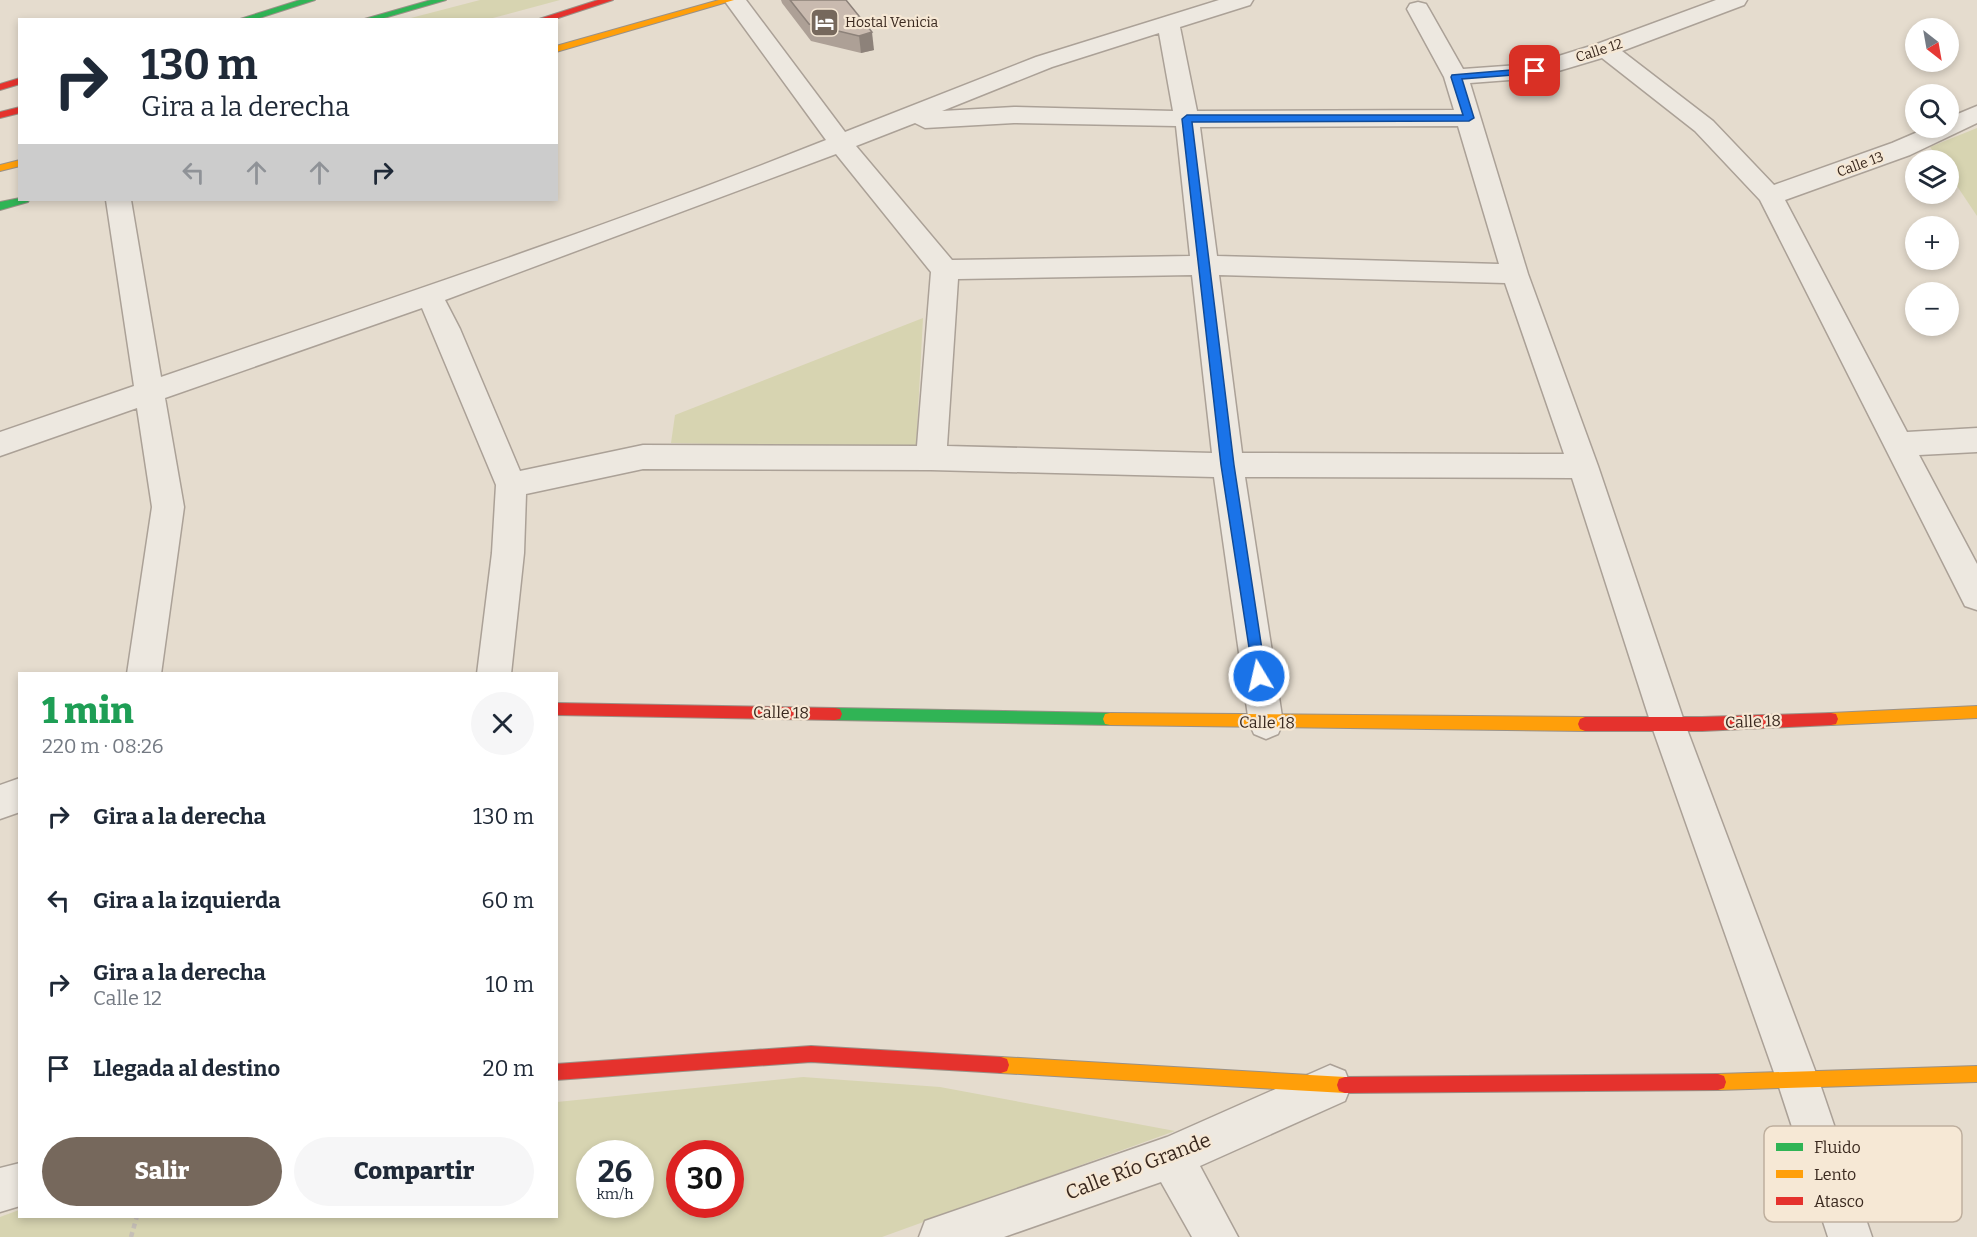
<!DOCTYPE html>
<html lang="es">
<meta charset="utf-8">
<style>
body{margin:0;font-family:Bitter,serif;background:#f6f6f7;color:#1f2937;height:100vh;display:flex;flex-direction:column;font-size:22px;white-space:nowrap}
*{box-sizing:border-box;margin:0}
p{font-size:20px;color:#747a83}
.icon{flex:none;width:33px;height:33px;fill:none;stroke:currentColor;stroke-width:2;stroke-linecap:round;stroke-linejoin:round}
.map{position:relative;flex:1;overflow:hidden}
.side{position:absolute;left:18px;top:672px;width:540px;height:546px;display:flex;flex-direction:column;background:#fff;border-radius:0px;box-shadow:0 3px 9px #0003}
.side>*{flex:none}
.banner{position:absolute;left:18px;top:18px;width:540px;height:183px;border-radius:0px;box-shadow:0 3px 9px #0003;background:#fff;color:#1f2937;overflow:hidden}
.needle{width:39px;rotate:149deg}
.buttons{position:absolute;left:1905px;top:18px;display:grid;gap:12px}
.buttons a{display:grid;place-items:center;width:54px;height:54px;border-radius:50%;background:#fff;box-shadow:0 3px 9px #0003;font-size:30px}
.speed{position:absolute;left:576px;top:1140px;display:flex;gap:12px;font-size:30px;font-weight:700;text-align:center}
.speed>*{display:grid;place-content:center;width:78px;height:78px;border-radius:50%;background:#fff;box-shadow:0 3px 9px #0003;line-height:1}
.speed small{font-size:15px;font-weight:400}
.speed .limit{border:9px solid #d22;background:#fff;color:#111}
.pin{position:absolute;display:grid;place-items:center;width:51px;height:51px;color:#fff;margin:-26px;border-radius:12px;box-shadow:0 3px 9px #0006}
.me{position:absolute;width:66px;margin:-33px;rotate:351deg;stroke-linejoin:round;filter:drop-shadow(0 0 4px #0008)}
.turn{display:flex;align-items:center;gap:21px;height:126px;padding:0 24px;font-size:27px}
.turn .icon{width:78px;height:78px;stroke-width:2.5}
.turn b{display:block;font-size:42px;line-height:51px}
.lanes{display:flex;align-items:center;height:57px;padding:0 24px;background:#0003;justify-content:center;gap:30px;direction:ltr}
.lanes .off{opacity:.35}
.round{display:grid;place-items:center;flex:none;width:63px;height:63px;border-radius:32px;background:#f6f6f7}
.overview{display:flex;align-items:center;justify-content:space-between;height:102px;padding:0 24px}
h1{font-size:36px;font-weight:800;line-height:45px;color:#1e9e55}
.action{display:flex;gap:12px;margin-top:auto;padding:12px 24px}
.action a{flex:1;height:69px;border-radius:36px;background:#76685c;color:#fff;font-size:24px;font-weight:800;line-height:69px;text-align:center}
.action a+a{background:#f6f6f7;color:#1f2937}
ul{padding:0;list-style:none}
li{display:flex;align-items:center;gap:18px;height:84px;padding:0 24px}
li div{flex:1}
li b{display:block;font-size:22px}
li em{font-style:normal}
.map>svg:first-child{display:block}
</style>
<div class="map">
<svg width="1977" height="1237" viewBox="0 0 1977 1237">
<rect width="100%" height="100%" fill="#e5dcce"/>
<path fill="#d7d4b1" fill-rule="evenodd" d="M 480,0 L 560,0 L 489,19 L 407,19 Z
M 1977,128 L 1977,216 L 1949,174 L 1948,160 L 1939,160 L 1930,147 Z
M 923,318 L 916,449 L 671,443 L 675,415 Z
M 803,1077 L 940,1087 L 1175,1131 L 882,1237 L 0,1237 L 0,1217 L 19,1210 L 20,1216 L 556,1216 L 557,1102 ZM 590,1154 L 640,1154 L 640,1204 L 590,1204 ZM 680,1154 L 730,1154 L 730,1204 L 680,1204 Z"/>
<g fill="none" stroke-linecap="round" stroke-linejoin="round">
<defs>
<path id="street" d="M 724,0 L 746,0 L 845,132 L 1036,57 L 1219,0 L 1253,0 L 1250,5 L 1180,27 L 1197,111 L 1454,110 L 1444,77 L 1407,9 L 1410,4 L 1418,2 L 1426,4 L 1429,9 L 1463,69 L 1533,64 L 1597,44 L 1716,0 L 1747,0 L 1744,5 L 1622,51 L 1713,121 L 1774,185 L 1892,143 L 1927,128 L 1948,128 L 1948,118 L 1977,106 L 1977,123 L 1910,155 L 1785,200 L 1907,432 L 1977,428 L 1977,452 L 1919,455 L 1977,564 L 1977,610 L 1965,606 L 1760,200 L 1695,131 L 1602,58 L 1535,78 L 1470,83 L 1528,274 L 1598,466 L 1685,724 L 1819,1081 L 1872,1237 L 1828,1237 L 1777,1081 L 1651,724 L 1572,478 L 1245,477 L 1283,723 L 1278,734 L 1266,739 L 1254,734 L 1249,723 L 1214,477 L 931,470 L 643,469 L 526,494 L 524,553 L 511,674 L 477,674 L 492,553 L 496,485 L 422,308 L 165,398 L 184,507 L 161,674 L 127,674 L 152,507 L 137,408 L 0,456 L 0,432 L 134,386 L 106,200 L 131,200 L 161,377 C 383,301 607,227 826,140 ZM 1159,33 L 1173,111 L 1014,107 L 942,111 L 1052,67 ZM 915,123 L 925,128 L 1014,123 L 1176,126 L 1190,256 L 952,260 L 856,146 ZM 1458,126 L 1499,264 L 1217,256 L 1200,127 ZM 836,154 L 931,272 L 917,446 L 643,445 L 520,471 L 460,329 L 445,300 ZM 1192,275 L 1212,453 L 947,446 L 958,279 ZM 1219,275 L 1505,283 L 1564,454 L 1242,453 Z
M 20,778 L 20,812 L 0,819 L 0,785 Z
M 1330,1065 L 1345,1071 L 1351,1086 L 1345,1101 L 1200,1166 L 1238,1237 L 1192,1237 L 1161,1182 L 1004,1237 L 919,1237 L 925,1221 L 1167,1137 Z
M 20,1163 L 20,1206 L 0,1212 L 0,1168 Z"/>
<path id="fast" d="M 300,0 L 315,0 L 253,20 L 237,20 Z
M 431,0 L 446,0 L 377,20 L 361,20 Z
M 20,198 L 20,200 L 29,200 L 28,202 L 0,210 L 0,202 Z
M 835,708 L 1110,713 L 1115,714 L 1117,719 L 1115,724 L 1110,725 L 835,720 L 830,719 L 828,714 L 830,709 Z"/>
<path id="slow" d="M 719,0 L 734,0 L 556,52 L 556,46 Z
M 20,160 L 20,166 L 0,171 L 0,165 Z
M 1977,706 L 1977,718 L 1831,725 L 1826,724 L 1824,719 L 1826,714 L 1831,713 Z
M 1110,713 L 1585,717 L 1590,719 L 1592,724 L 1590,729 L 1585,731 L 1110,725 L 1105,724 L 1103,719 L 1105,714 Z
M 1001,1057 L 1345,1077 L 1351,1079 L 1353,1085 L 1351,1091 L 1345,1093 L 1001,1073 L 995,1071 L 993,1065 L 995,1059 Z
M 1977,1066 L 1977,1082 L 1718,1090 L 1712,1088 L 1710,1082 L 1712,1076 L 1718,1074 Z"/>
<path id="jam" d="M 598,0 L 613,0 L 552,20 L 536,20 Z
M 20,78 L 20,84 L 0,90 L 0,84 Z
M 20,107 L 20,113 L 0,118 L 0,112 Z
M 556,703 L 835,708 L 840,709 L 842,714 L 840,719 L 835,720 L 556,715 Z
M 1831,713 L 1836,714 L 1838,719 L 1836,724 L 1831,725 L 1702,731 L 1585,731 L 1580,729 L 1578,724 L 1580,719 L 1585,717 L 1702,717 Z
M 811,1046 L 1001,1057 L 1007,1059 L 1009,1065 L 1007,1071 L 1001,1073 L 811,1062 L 556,1080 L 556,1064 Z
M 1718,1074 L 1724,1076 L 1726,1082 L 1724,1088 L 1718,1090 L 1345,1093 L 1339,1091 L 1337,1085 L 1339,1079 L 1345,1077 Z"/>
</defs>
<use href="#street" stroke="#aba197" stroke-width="3"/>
<use href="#fast" stroke="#9a9187" stroke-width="2"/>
<use href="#slow" stroke="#9a9187" stroke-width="2"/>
<use href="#jam" stroke="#9a9187" stroke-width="2"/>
<path stroke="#c6bfb7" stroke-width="4.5" stroke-dasharray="5 4" stroke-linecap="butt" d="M 131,1237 L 137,1216"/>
<use href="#street" fill="#ede8e0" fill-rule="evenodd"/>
<use href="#fast" fill="#30b455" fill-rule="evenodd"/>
<use href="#slow" fill="#ff9f0a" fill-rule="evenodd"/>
<use href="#jam" fill="#e5322d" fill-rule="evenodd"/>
</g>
<path fill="#ada096" d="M 781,0 L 846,0 L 874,50 L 861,53 L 811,41 L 782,3 Z"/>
<path fill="#8d827a" d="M 872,32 L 874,50 L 861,53 L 859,36 Z"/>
<path fill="#c9baaf" stroke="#8d827a" stroke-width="1.5" d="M 790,0 L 846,0 L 872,32 L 859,36 L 809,24 Z"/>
<path fill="#1a73e8" stroke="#114b97" stroke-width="1.5" d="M 1535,68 L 1540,71 L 1539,73 L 1462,79 L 1474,118 L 1469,121 L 1192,122 L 1234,465 L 1266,676 L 1264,680 L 1259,682 L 1254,680 L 1221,465 L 1182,119 L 1187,115 L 1463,115 L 1451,77 L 1452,75 Z"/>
<defs>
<symbol id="hotel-square" viewBox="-11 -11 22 22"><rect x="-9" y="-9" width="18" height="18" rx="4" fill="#76685c" stroke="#f6e8d5"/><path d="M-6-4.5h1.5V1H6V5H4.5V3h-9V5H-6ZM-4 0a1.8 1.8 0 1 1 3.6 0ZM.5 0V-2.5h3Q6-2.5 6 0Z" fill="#fff"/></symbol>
</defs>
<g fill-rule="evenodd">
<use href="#hotel-square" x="808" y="6" width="33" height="33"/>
</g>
<g text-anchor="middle" stroke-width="4.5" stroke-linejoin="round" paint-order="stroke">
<g font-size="14" fill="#3a291f" stroke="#f6e8d5" text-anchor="start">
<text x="845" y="27">Hostal Venicia</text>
</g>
<g font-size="14" fill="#3a291f" stroke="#f6e8d5">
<text transform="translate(1599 50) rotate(-18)" y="5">Calle 12</text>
<text transform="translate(1860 164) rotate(-20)" y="5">Calle 13</text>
</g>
<g font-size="16" fill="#3a291f" stroke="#f6e8d5">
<text transform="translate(781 712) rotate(1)" y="6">Calle 18</text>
<text transform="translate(1753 721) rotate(-2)" y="6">Calle 18</text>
<text transform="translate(1267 722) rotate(1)" y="6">Calle 18</text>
</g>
<g font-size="20" fill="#3a291f" stroke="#f6e8d5">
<text transform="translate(1138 1166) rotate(-21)" y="7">Calle Río Grande</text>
</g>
</g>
<rect x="1764" y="1126" width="198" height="96" rx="9" fill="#f6e8d5" stroke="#beaf9e" stroke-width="1.5"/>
<rect x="1776" y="1143" width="27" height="8" fill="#30b455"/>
<rect x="1776" y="1170" width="27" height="8" fill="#ff9f0a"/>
<rect x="1776" y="1197" width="27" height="8" fill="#e5322d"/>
<g font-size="16" fill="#3a291f">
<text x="1814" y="1153">Fluido</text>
<text x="1814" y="1180">Lento</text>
<text x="1814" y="1207">Atasco</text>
</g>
</svg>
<div class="buttons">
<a><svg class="needle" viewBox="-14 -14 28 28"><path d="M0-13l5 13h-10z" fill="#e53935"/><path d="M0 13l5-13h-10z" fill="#747a83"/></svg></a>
<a><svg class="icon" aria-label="search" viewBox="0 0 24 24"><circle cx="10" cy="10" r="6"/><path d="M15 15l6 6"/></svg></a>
<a><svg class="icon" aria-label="layers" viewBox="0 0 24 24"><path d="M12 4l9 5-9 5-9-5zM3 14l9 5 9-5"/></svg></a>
<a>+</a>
<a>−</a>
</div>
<div class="speed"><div>26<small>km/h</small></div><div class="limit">30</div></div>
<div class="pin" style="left:1535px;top:71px;background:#d93025"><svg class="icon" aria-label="arrive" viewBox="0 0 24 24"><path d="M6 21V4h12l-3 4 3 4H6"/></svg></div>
<svg class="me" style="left:1259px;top:676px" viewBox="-20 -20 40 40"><circle r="17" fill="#1a73e8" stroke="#fff" stroke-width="3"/><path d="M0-11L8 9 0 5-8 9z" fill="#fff"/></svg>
<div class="banner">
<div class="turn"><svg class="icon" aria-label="right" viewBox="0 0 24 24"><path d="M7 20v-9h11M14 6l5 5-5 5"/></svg><div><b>130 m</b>Gira a la derecha</div></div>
<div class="lanes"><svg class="icon off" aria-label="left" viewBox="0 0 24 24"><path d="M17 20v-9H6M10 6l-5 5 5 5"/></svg><svg class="icon off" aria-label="ahead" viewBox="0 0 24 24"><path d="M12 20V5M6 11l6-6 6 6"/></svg><svg class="icon off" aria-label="ahead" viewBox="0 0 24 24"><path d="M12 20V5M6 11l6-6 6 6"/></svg><svg class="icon" aria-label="right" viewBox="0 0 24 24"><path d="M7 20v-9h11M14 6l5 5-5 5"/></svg></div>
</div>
<section class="side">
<div class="overview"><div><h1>1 min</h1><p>220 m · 08:26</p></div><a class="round"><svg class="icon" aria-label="close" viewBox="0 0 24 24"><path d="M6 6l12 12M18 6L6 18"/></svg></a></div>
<ul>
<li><svg class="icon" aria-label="right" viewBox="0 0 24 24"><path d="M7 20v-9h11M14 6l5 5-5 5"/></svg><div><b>Gira a la derecha</b></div><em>130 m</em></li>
<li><svg class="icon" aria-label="left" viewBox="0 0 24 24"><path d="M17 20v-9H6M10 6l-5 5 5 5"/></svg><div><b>Gira a la izquierda</b></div><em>60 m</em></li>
<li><svg class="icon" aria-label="right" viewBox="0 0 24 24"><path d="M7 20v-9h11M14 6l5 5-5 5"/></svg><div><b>Gira a la derecha</b><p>Calle 12</p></div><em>10 m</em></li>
<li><svg class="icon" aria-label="arrive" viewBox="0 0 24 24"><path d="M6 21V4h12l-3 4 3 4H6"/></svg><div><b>Llegada al destino</b></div><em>20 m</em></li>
</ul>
<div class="action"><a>Salir</a><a>Compartir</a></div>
</section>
</div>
